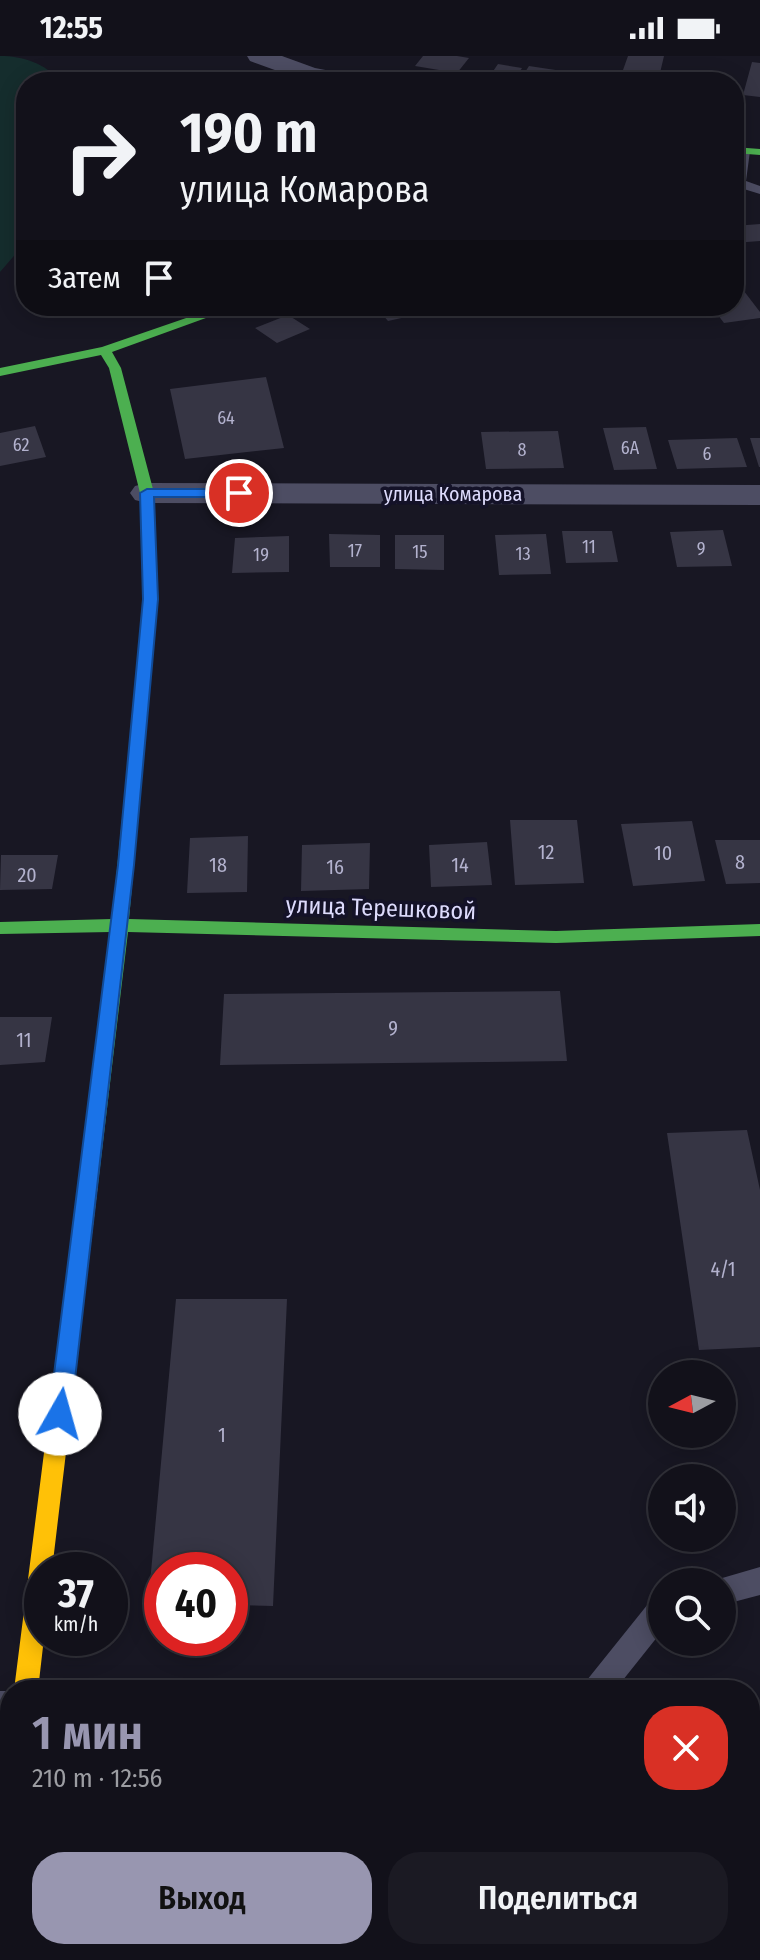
<!DOCTYPE html>
<html lang="ru">
<meta charset="utf-8">
<style>
body{margin:0;font-family:"Fira Sans Condensed",sans-serif;background:#1b1a23;color:#f1f3f6;height:100vh;display:flex;flex-direction:column;font-size:30px;white-space:nowrap}
*{box-sizing:border-box;margin:0}
p{font-size:26px;color:#9c9da2}
.icon{flex:none;width:44px;height:44px;fill:none;stroke:currentColor;stroke-width:2;stroke-linecap:round;stroke-linejoin:round}
.map{position:relative;flex:1;overflow:hidden}
.side{position:absolute;left:0px;top:1624px;width:760px;height:280px;display:flex;flex-direction:column;background:#12111a;border-radius:32px 32px 0 0;box-shadow:0 4px 20px #0003,0 0 0 2px #313139}
.side>*{flex:none}
.top-card{position:absolute;left:16px;top:16px;width:728px;height:244px;border-radius:32px;box-shadow:0 4px 20px #0003,0 0 0 2px #313139;background:#12111a;color:#f1f3f6;overflow:hidden}
.needle{width:52px;rotate:263deg}
.fabs{position:absolute;left:648px;top:1304px;display:grid;gap:16px}
.fabs a{display:grid;place-items:center;width:88px;height:88px;border-radius:50%;background:#12111a;box-shadow:0 4px 20px #0003,0 0 0 2px #313139;font-size:40px}
.speed{position:absolute;left:24px;top:1496px;display:flex;gap:16px;font-size:40px;font-weight:700;text-align:center}
.speed>*{display:grid;place-content:center;width:104px;height:104px;border-radius:50%;background:#12111a;box-shadow:0 4px 20px #0003,0 0 0 2px #313139;line-height:1}
.speed small{font-size:20px;font-weight:400}
.speed .limit{border:12px solid #d22;background:#fff;color:#111}
.pin{position:absolute;display:grid;place-items:center;width:68px;height:68px;color:#fff;margin:-34px;border:4px solid #fff;border-radius:50%;box-shadow:0 2px 8px #0007}
.me{position:absolute;width:88px;margin:-44px;rotate:7deg;stroke-linejoin:round;filter:drop-shadow(0 0 6px #0008)}
.turn{display:flex;align-items:center;gap:28px;height:168px;padding:0 32px;font-size:36px}
.turn .icon{width:104px;height:104px;stroke-width:2.5}
.turn b{display:block;font-size:56px;line-height:68px}
.then{display:flex;align-items:center;height:76px;padding:0 32px;background:#0003;gap:16px;font-size:30px}
.round{display:grid;place-items:center;flex:none;width:84px;height:84px;border-radius:32px;background:#1b1a23}
.head{display:flex;align-items:center;justify-content:space-between;height:136px;padding:0 32px}
h1{font-size:48px;font-weight:600;line-height:60px;color:#9896b0}
.button{display:flex;gap:16px;margin-top:auto;padding:16px 32px}
.button a{flex:1;height:92px;border-radius:32px;background:#9896b0;color:#111;font-size:32px;font-weight:600;line-height:92px;text-align:center}
.button a+a{background:#1b1a23;color:#f1f3f6}
.status{display:flex;justify-content:space-between;align-items:center;height:56px;padding:0 40px;background:#12111a;direction:ltr}
.status svg{height:22px;fill:currentColor}
.map>svg:first-child{display:block}
</style>
<div class="status"><b>12:55</b><svg viewBox="0 0 49 12"><path d="M0 12V9h3v3zM5 12V6h3v6zM10 12V3h3v9zM15 12V0h3v12zM26 1h20v11H26zM47 4h2v5h-2z"/></svg></div>
<div class="map">
<svg width="760" height="1904" viewBox="0 0 760 1904">
<rect width="100%" height="100%" fill="#181723"/>
<path fill="#152d2d" d="M 0,0 C 23,0 45,7 61,26 L 26,26 L 26,186 L 0,216 Z"/>
<path fill="#363544" d="M 423,0 L 457,0 L 469,2 L 457,17 L 415,10 Z
M 628,0 L 664,0 L 660,17 L 623,14 Z
M 752,6 L 760,7 L 760,41 L 743,39 Z
M 498,8 L 522,12 L 514,25 L 489,21 Z
M 529,10 L 569,16 L 562,26 L 520,24 Z
M 760,168 L 760,185 L 734,187 L 734,170 Z
M 734,222 L 760,256 L 760,262 L 724,267 L 711,250 L 734,250 Z
M 111,250 L 177,250 L 177,252 L 114,260 Z
M 375,250 L 407,250 L 415,259 L 388,265 Z
M 288,259 L 310,273 L 277,287 L 255,272 Z
M 266,321 L 284,392 L 185,403 L 170,333 Z
M 35,370 L 46,401 L 0,410 L 0,377 Z
M 646,371 L 657,413 L 614,414 L 603,372 Z
M 558,375 L 564,412 L 486,413 L 481,376 Z
M 737,382 L 747,411 L 677,413 L 668,384 Z
M 750,382 L 760,382 L 760,411 L 759,411 Z
M 723,474 L 732,510 L 677,511 L 670,476 Z
M 562,475 L 612,475 L 618,506 L 566,507 Z
M 329,478 L 380,479 L 380,511 L 330,511 Z
M 546,478 L 551,518 L 499,519 L 495,479 Z
M 395,479 L 444,479 L 444,514 L 395,513 Z
M 289,480 L 289,516 L 232,517 L 235,482 Z
M 510,764 L 577,764 L 584,827 L 515,829 Z
M 692,765 L 705,825 L 633,830 L 621,768 Z
M 248,780 L 247,836 L 187,837 L 190,782 Z
M 715,784 L 760,784 L 760,827 L 726,828 Z
M 487,786 L 492,829 L 431,831 L 429,789 Z
M 370,787 L 369,833 L 301,835 L 302,789 Z
M 1,799 L 58,799 L 52,833 L 0,834 Z
M 560,935 L 567,1005 L 220,1009 L 224,938 Z
M 0,961 L 52,961 L 45,1006 L 0,1009 Z
M 747,1074 L 760,1134 L 760,1291 L 699,1294 L 667,1077 Z
M 176,1243 L 287,1243 L 273,1550 L 230,1549 L 230,1514 L 162,1514 L 162,1549 L 148,1549 Z
M 760,1754 L 760,1904 L 708,1904 L 707,1894 L 750,1894 L 750,1755 Z
M 137,1894 L 283,1894 L 283,1904 L 136,1904 Z"/>
<g fill="none" stroke-linecap="round" stroke-linejoin="round">
<path fill="#4d4d63" fill-rule="evenodd" d="M 743,91 L 750,95 L 746,125 L 760,130 L 760,138 L 734,130 L 736,95 Z
M 760,1511 L 760,1539 L 722,1549 L 722,1526 L 712,1525 Z
M 662,1539 L 662,1575 L 615,1634 L 582,1634 L 587,1624 L 652,1543 Z"/>
<path fill="#4d4d63" fill-rule="evenodd" d="M 247,0 L 282,0 L 315,12 L 362,21 L 365,26 L 308,26 L 250,5 Z
M 147,427 L 760,429 L 760,449 L 147,447 L 135,444 L 130,437 L 135,430 Z
M 0,1635 L 10,1635 L 10,1693 L 0,1693 Z
M 10,1789 L 10,1894 L 36,1894 L 35,1904 L 0,1904 L 0,1793 Z"/>
<path fill="#4caf50" fill-rule="evenodd" d="M 734,91 L 760,93 L 760,99 L 734,97 Z
M 221,250 L 239,250 L 112,296 L 121,312 L 154,437 L 158,543 L 129,863 L 556,875 L 760,868 L 760,880 L 556,887 L 128,876 L 98,1128 L 95,1134 L 88,1136 L 81,1134 L 78,1128 L 111,876 L 0,878 L 0,866 L 112,863 L 144,543 L 140,437 L 109,312 L 101,299 L 0,320 L 0,312 L 102,291 Z"/>
<path fill="#ffc107" fill-rule="evenodd" d="M 88,1120 L 95,1122 L 98,1128 L 52,1514 L 42,1514 L 44,1582 L 38,1634 L 14,1634 L 78,1128 L 81,1122 Z"/>
</g>
<path fill="#1a73e8" stroke="#114b97" stroke-width="2" d="M 147,433 L 239,433 L 246,437 L 239,441 L 154,441 L 158,543 L 134,809 L 71,1358 L 68,1365 L 60,1368 L 53,1365 L 49,1358 L 118,809 L 143,543 L 140,437 Z"/>
<g text-anchor="middle" stroke-width="7" stroke-linejoin="round" paint-order="stroke">
<g font-size="18" fill="#b3b2ce">
<text x="226" y="368">64</text>
<text x="21" y="395">62</text>
<text x="630" y="398">6А</text>
<text x="522" y="400">8</text>
<text x="707" y="404">6</text>
<text x="589" y="497">11</text>
<text x="701" y="499">9</text>
<text x="355" y="501">17</text>
<text x="420" y="502">15</text>
<text x="523" y="504">13</text>
<text x="261" y="505">19</text>
</g>
<g font-size="20" fill="#dddbfc" stroke="#141228">
<text x="453" y="445">улица Комарова</text>
</g>
<g font-size="20" fill="#b3b2ce">
<text x="546" y="803">12</text>
<text x="663" y="804">10</text>
<text x="740" y="813">8</text>
<text x="218" y="816">18</text>
<text x="460" y="816">14</text>
<text x="335" y="818">16</text>
<text x="27" y="826">20</text>
<text x="393" y="979">9</text>
<text x="24" y="991">11</text>
<text x="723" y="1220">4/1</text>
<text x="222" y="1386">1</text>
</g>
<g font-size="24" fill="#dddbfc" stroke="#141228">
<text transform="translate(381 852) rotate(2)" y="8">улица Терешковой</text>
</g>
</g>
</svg>
<div class="fabs">
<a><svg class="needle" viewBox="-14 -14 28 28"><path d="M0-13l5 13h-10z" fill="#e53935"/><path d="M0 13l5-13h-10z" fill="#9c9da2"/></svg></a>
<a><svg class="icon" aria-label="sound" viewBox="0 0 24 24"><path d="M4 9h4l5-4v14l-5-4H4zM17 9q2 3 0 6"/></svg></a>
<a><svg class="icon" aria-label="search" viewBox="0 0 24 24"><circle cx="10" cy="10" r="6"/><path d="M15 15l6 6"/></svg></a>
</div>
<div class="speed"><div>37<small>km/h</small></div><div class="limit">40</div></div>
<div class="pin" style="left:239px;top:437px;background:#d93025"><svg class="icon" aria-label="arrive" viewBox="0 0 24 24"><path d="M6 21V4h12l-3 4 3 4H6"/></svg></div>
<svg class="me" style="left:60px;top:1358px" viewBox="-20 -20 40 40"><circle r="19" fill="#fff"/><path d="M0-13L10 11 0 6-10 11z" fill="#1a73e8"/></svg>
<div class="top-card">
<div class="turn"><svg class="icon" aria-label="right" viewBox="0 0 24 24"><path d="M7 20v-9h11M14 6l5 5-5 5"/></svg><div><b>190 m</b>улица Комарова</div></div>
<div class="then">Затем<svg class="icon" aria-label="arrive" viewBox="0 0 24 24"><path d="M6 21V4h12l-3 4 3 4H6"/></svg></div>
</div>
<section class="side">
<div class="head"><div><h1>1 мин</h1><p>210 m · 12:56</p></div><a class="round" style="background:#d93025;color:#fff"><svg class="icon" aria-label="close" viewBox="0 0 24 24"><path d="M6 6l12 12M18 6L6 18"/></svg></a></div>
<div class="button"><a>Выход</a><a>Поделиться</a></div>
</section>
</div>
